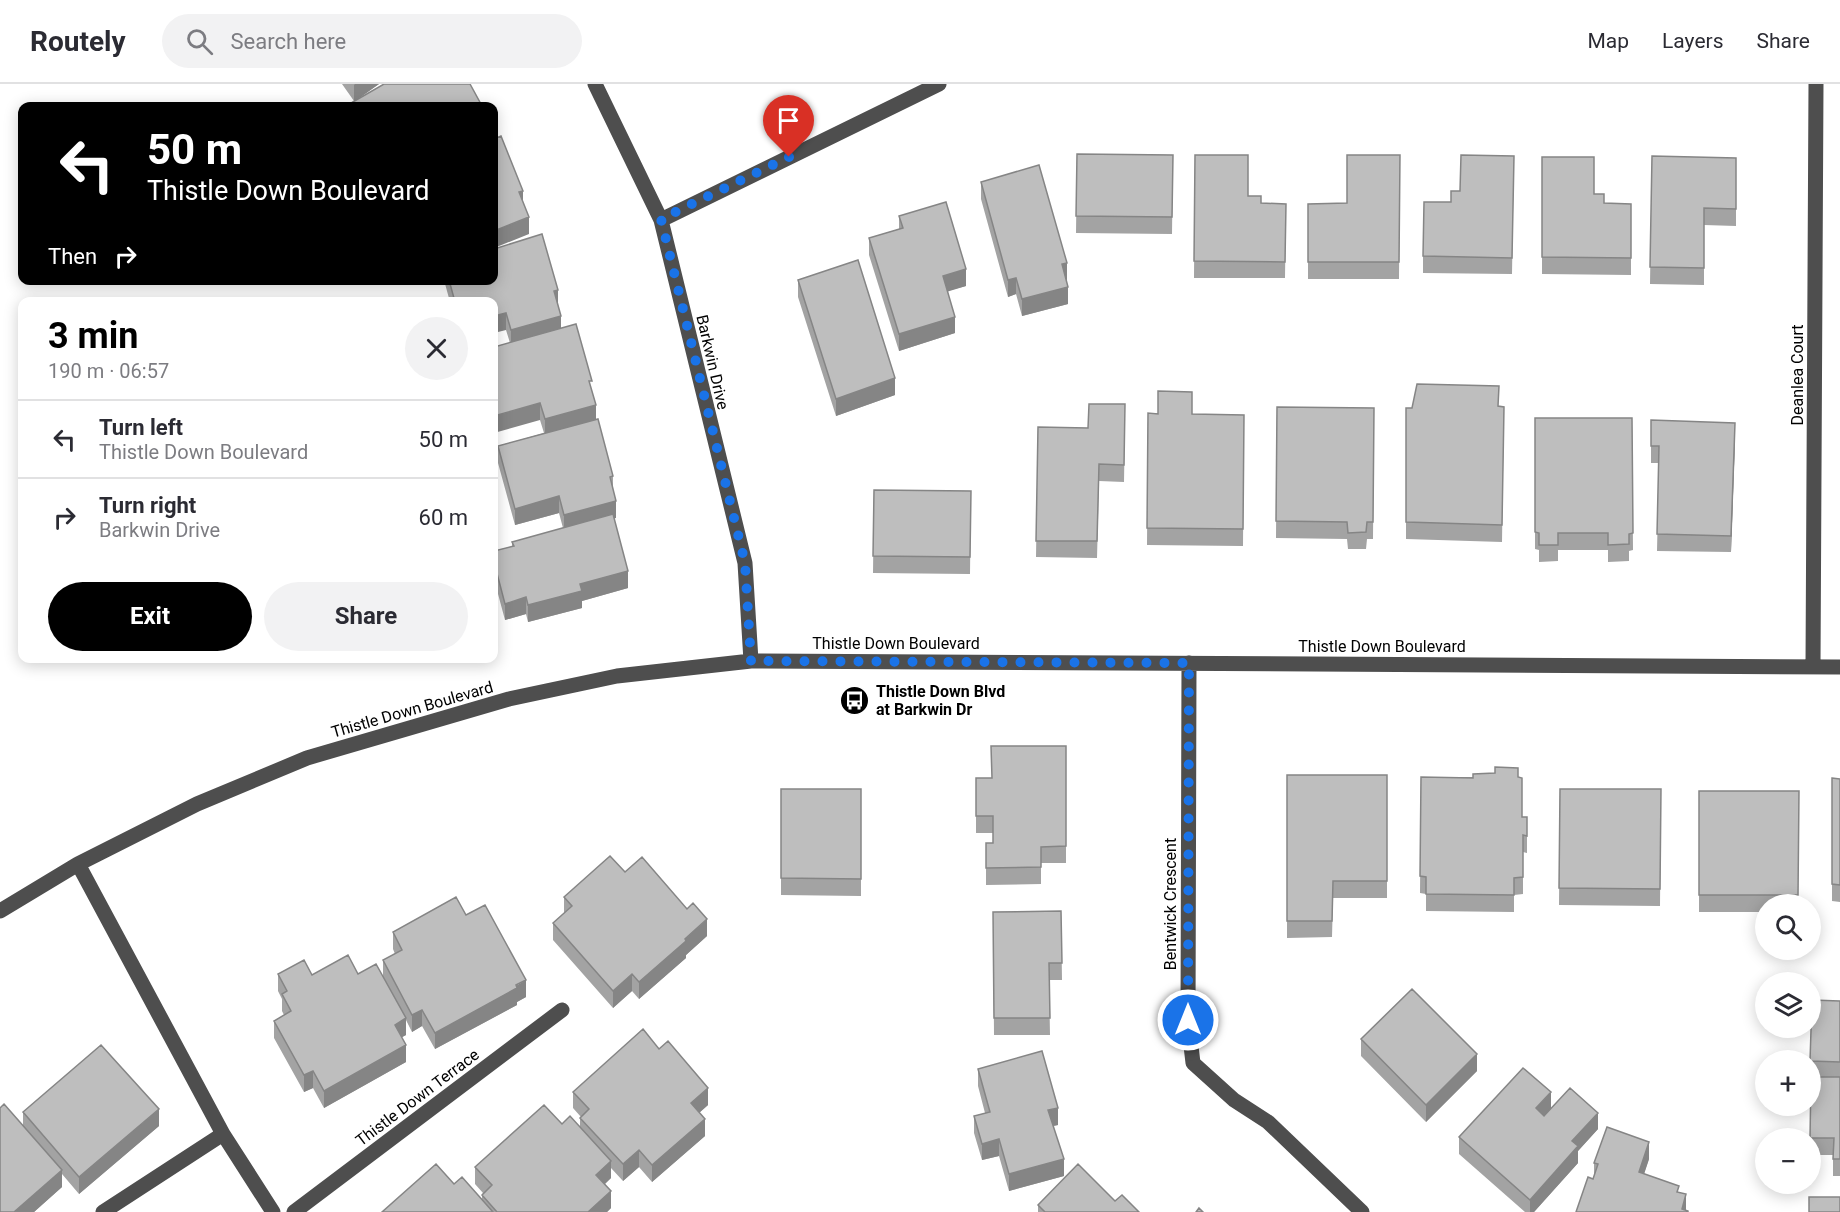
<!DOCTYPE html>
<meta charset="utf-8">
<style>
body{margin:0;font-family:Roboto,sans-serif;background:#f2f2f3;color:#2b2b33;height:100vh;display:flex;flex-direction:column;font-size:22px;white-space:nowrap}
*{box-sizing:border-box;margin:0}
p{font-size:20px;color:#7c7c81}
.icon{flex:none;width:33px;height:33px;fill:none;stroke:currentColor;stroke-width:2;stroke-linecap:round;stroke-linejoin:round}
.map{position:relative;flex:1;overflow:hidden}
.side{position:absolute;left:18px;top:213px;width:480px;height:366px;display:flex;flex-direction:column;background:#fff;border-radius:12px;box-shadow:0 3px 15px #0003}
.side>*{flex:none}
.hud{position:absolute;left:18px;top:18px;width:480px;height:183px;border-radius:12px;box-shadow:0 3px 15px #0003;background:#000;color:#fff;overflow:hidden}
.buttons{position:absolute;left:1755px;top:810px;display:grid;gap:12px}
.buttons a{display:grid;place-items:center;width:66px;height:66px;border-radius:50%;background:#fff;box-shadow:0 3px 15px #0003;font-size:30px}
.pin{position:absolute;display:grid;place-items:center;width:51px;height:51px;color:#fff;margin:-62px -26px;border-radius:50% 50% 50% 0;rotate:-45deg;box-shadow:0 0 6px #0007}
.pin .icon{rotate:45deg}
.me{position:absolute;width:66px;margin:-33px;rotate:0deg;stroke-linejoin:round;filter:drop-shadow(0 0 4px #0008)}
.turn{display:flex;align-items:center;gap:21px;height:126px;padding:0 30px;font-size:27px}
.turn .icon{width:78px;height:78px;stroke-width:2.5}
.turn b{display:block;font-size:42px;line-height:51px}
.then{display:flex;align-items:center;height:57px;padding:0 30px;background:#0003;gap:12px;font-size:22px}
.round{display:grid;place-items:center;flex:none;width:63px;height:63px;border-radius:32px;background:#f2f2f3}
.overview{display:flex;align-items:center;justify-content:space-between;height:102px;padding:0 30px}
h1{font-size:36px;font-weight:700;line-height:45px;color:#000}
.action{display:flex;gap:12px;margin-top:auto;padding:12px 30px}
.action a{flex:1;height:69px;border-radius:36px;background:#000;color:#fff;font-size:24px;font-weight:700;line-height:69px;text-align:center}
.action a+a{background:#f2f2f3;color:#2b2b33}
ul{padding:0;list-style:none}
li{display:flex;align-items:center;gap:18px;height:78px;padding:0 30px;border-top:2px solid #e1e1e2}
li div{flex:1}
li b{display:block;font-size:22px}
li em{font-style:normal}
header{display:flex;align-items:center;gap:36px;box-sizing:border-box;height:84px;padding:0 30px;background:#fff;border-bottom:2px solid #e1e1e2}
header strong{font-size:28px}
nav{display:flex;gap:33px;margin-inline-start:auto;font-size:21px}
.search{width:420px;height:54px;background:#f2f2f3;display:flex;align-items:center;gap:15px;box-sizing:border-box;padding:0 21px;border-radius:33px;color:#7c7c81;font-size:22px}
.map>svg:first-child{display:block}
</style>
<header>
<strong>Routely</strong>
<div class="search"><svg class="icon" aria-label="search" viewBox="0 0 24 24"><circle cx="10" cy="10" r="6"/><path d="M15 15l6 6"/></svg>Search here</div>
<nav><a>Map</a><a>Layers</a><a>Share</a></nav>
</header>
<div class="map">
<svg width="1840" height="1128" viewBox="0 0 1840 1128">
<rect width="100%" height="100%" fill="#fff"/>
<g fill="none" stroke-linecap="round" stroke-linejoin="round">
<path stroke="#4e4e4e" stroke-width="15" d="M 595,0 L 661,136 L 745,479 L 751,577
M 661,136 L 939,0
M 1189,579 L 1188,936 L 1193,979 L 1234,1016 L 1268,1038 L 1362,1128
M 1813,583 L 1816,0
M 78,780 L 223,1050 L 273,1128
M 0,827 L 78,780 L 197,720 L 307,674 L 509,615 L 617,592 L 751,577 L 1840,583
M 103,1128 L 223,1050
M 294,1128 L 562,926"/>
</g>
<path fill="#a3a3a3" d="M 342,0 L 379,0 L 357,15 L 482,22 L 351,22 L 351,19 L 354,17 Z
M 1077,70 L 1173,71 L 1172,150 L 1076,149 Z
M 1195,71 L 1248,112 L 1261,119 L 1286,120 L 1285,194 L 1194,194 Z
M 1400,71 L 1399,195 L 1308,195 L 1308,120 L 1347,119 Z
M 1514,72 L 1512,190 L 1423,189 L 1423,172 L 1460,107 Z
M 1652,72 L 1736,74 L 1736,142 L 1704,141 L 1704,201 L 1650,200 Z
M 1542,73 L 1594,110 L 1604,119 L 1631,120 L 1631,191 L 1542,190 Z
M 981,98 L 1067,196 L 1066,196 L 1068,220 L 1022,232 L 1016,210 L 1008,213 L 981,115 Z
M 899,132 L 966,202 L 947,207 L 955,249 L 899,267 L 869,171 L 869,154 L 899,145 Z
M 444,196 L 494,196 L 558,221 L 561,244 L 592,307 L 596,335 L 613,392 L 613,406 L 616,434 L 614,434 L 628,504 L 582,517 L 582,524 L 528,538 L 526,530 L 505,536 L 494,495 L 494,467 L 512,463 L 512,458 L 563,444 L 559,429 L 515,441 L 498,379 L 498,362 L 544,349 L 540,336 L 510,259 L 506,246 L 494,218 L 450,218 Z
M 798,196 L 895,311 L 836,332 L 798,213 Z
M 1499,322 L 1504,323 L 1502,458 L 1406,455 L 1406,324 Z
M 1277,323 L 1374,324 L 1373,455 L 1367,455 L 1366,465 L 1348,465 L 1347,455 L 1276,454 Z
M 1148,329 L 1244,331 L 1243,462 L 1147,461 Z
M 1535,334 L 1632,334 L 1633,466 L 1629,467 L 1629,477 L 1608,478 L 1608,466 L 1558,466 L 1558,477 L 1539,478 L 1539,466 L 1535,465 Z
M 1651,336 L 1735,355 L 1731,468 L 1657,467 L 1659,379 L 1651,379 Z
M 1125,337 L 1124,398 L 1099,397 L 1097,474 L 1036,473 L 1038,343 L 1088,344 Z
M 874,406 L 971,407 L 970,490 L 873,489 Z
M 1066,662 L 1066,779 L 1041,779 L 1041,800 L 986,801 L 986,759 L 993,759 L 993,749 L 976,749 L 976,694 L 992,694 Z
M 1287,691 L 1387,691 L 1387,814 L 1333,814 L 1332,853 L 1287,854 Z
M 1421,693 L 1518,693 L 1522,733 L 1527,733 L 1527,769 L 1523,768 L 1523,810 L 1514,811 L 1514,828 L 1426,827 L 1426,810 L 1420,809 Z
M 1832,694 L 1840,695 L 1840,818 L 1832,817 Z
M 781,705 L 861,705 L 861,812 L 781,811 Z
M 1560,705 L 1661,705 L 1660,822 L 1559,821 Z
M 1699,707 L 1799,707 L 1798,820 L 1766,820 L 1766,828 L 1699,828 Z
M 625,788 L 707,852 L 686,871 L 686,874 L 639,915 L 632,907 L 613,924 L 553,856 L 553,839 L 564,829 L 564,813 Z
M 1061,827 L 1062,896 L 1049,896 L 1050,951 L 994,951 L 993,828 Z
M 466,831 L 526,913 L 517,918 L 517,921 L 435,965 L 422,942 L 412,948 L 406,936 L 406,951 L 402,953 L 406,978 L 324,1024 L 313,1004 L 304,1008 L 274,954 L 274,937 L 284,931 L 282,927 L 282,915 L 278,907 L 278,890 L 312,891 L 358,890 L 383,893 L 383,876 L 395,870 L 393,865 L 393,848 Z
M 1840,917 L 1840,1092 L 1833,1092 L 1833,1071 L 1810,1071 L 1810,976 Z
M 1361,955 L 1477,987 L 1426,1038 L 1361,972 Z
M 659,965 L 708,1021 L 699,1029 L 705,1052 L 652,1098 L 639,1083 L 623,1097 L 611,1084 L 611,1094 L 605,1100 L 611,1124 L 607,1128 L 382,1128 L 454,1100 L 482,1115 L 482,1111 L 483,1109 L 475,1100 L 475,1083 L 562,1040 L 580,1043 L 580,1034 L 581,1033 L 573,1024 L 573,1008 Z
M 978,985 L 1058,1041 L 1053,1042 L 1064,1092 L 1009,1107 L 999,1072 L 982,1076 L 974,1049 L 974,1032 L 985,1029 L 978,1002 Z
M 1551,1025 L 1598,1045 L 1578,1067 L 1578,1079 L 1534,1128 L 1525,1128 L 1459,1070 L 1459,1053 Z
M 23,1028 L 159,1042 L 79,1110 L 62,1090 L 62,1103 L 34,1128 L 0,1128 L 23,1042 Z
M 1649,1075 L 1644,1090 L 1594,1090 L 1594,1079 Z
M 1115,1117 L 1139,1128 L 1038,1128 L 1038,1121 Z"/>
<path fill="#858585" d="M 355,0 L 379,0 L 354,18 L 354,1 Z
M 523,107 L 523,124 L 519,108 Z
M 529,133 L 529,150 L 494,164 L 494,147 Z
M 1067,179 L 1067,196 L 1062,197 L 1062,180 Z
M 966,185 L 966,202 L 943,209 L 943,192 Z
M 1016,194 L 1016,210 L 1008,213 L 1008,196 Z
M 1068,203 L 1068,220 L 1022,232 L 1022,215 Z
M 558,206 L 558,223 L 554,207 Z
M 506,229 L 506,246 L 494,249 L 494,232 Z
M 561,232 L 561,249 L 511,263 L 511,246 Z
M 955,233 L 955,249 L 899,267 L 899,250 Z
M 895,294 L 895,311 L 836,332 L 836,315 Z
M 540,319 L 540,336 L 494,349 L 494,332 Z
M 596,321 L 596,338 L 545,352 L 545,335 Z
M 1735,339 L 1735,355 L 1731,468 L 1731,452 Z
M 559,412 L 559,429 L 515,441 L 515,425 Z
M 616,417 L 616,434 L 564,448 L 564,431 Z
M 628,487 L 628,504 L 582,517 L 582,524 L 528,538 L 528,521 L 580,500 Z
M 526,513 L 526,530 L 505,536 L 505,520 Z
M 707,835 L 707,852 L 686,871 L 686,874 L 639,915 L 639,898 Z
M 632,890 L 632,907 L 613,924 L 613,907 Z
M 526,896 L 526,913 L 517,918 L 517,921 L 435,965 L 435,949 Z
M 422,926 L 422,942 L 412,948 L 412,931 Z
M 406,934 L 406,951 L 395,957 L 395,941 Z
M 406,961 L 406,978 L 324,1024 L 324,1007 Z
M 1477,970 L 1477,987 L 1426,1038 L 1426,1021 Z
M 313,987 L 313,1004 L 304,1008 L 304,991 Z
M 708,1004 L 708,1021 L 691,1036 L 691,1019 Z
M 1551,1008 L 1551,1025 L 1536,1041 L 1536,1024 Z
M 1058,1024 L 1058,1041 L 1048,1043 L 1048,1026 Z
M 159,1025 L 159,1042 L 79,1110 L 79,1093 Z
M 1598,1029 L 1598,1045 L 1578,1067 L 1578,1079 L 1534,1128 L 1530,1128 L 1530,1116 L 1572,1057 Z
M 705,1035 L 705,1052 L 652,1098 L 652,1081 Z
M 999,1055 L 999,1072 L 982,1076 L 982,1060 Z
M 1649,1058 L 1649,1075 L 1639,1105 L 1639,1088 Z
M 639,1066 L 639,1083 L 623,1097 L 623,1080 Z
M 1064,1075 L 1064,1092 L 1009,1107 L 1009,1090 Z
M 611,1077 L 611,1094 L 596,1108 L 596,1091 Z
M 62,1086 L 62,1103 L 34,1128 L 14,1128 Z
M 611,1107 L 611,1124 L 607,1128 L 588,1128 Z
M 1686,1110 L 1686,1127 L 1682,1125 Z"/>
<path fill="#bebebe" stroke="#858585" stroke-width="1.5" d="M 384,0 L 470,0 L 482,22 L 353,22 L 351,19 Z
M 501,52 L 523,107 L 519,108 L 529,133 L 494,147 L 494,55 Z
M 1077,70 L 1173,71 L 1172,133 L 1076,132 Z
M 1195,71 L 1248,71 L 1248,112 L 1261,112 L 1261,119 L 1286,120 L 1285,178 L 1194,177 Z
M 1347,71 L 1400,71 L 1399,178 L 1308,178 L 1308,120 L 1347,119 Z
M 1461,71 L 1514,72 L 1512,174 L 1423,172 L 1424,118 L 1451,118 L 1451,107 L 1460,107 Z
M 1652,72 L 1736,74 L 1736,125 L 1704,124 L 1704,184 L 1650,183 Z
M 1542,73 L 1594,73 L 1594,110 L 1604,110 L 1604,119 L 1631,120 L 1631,174 L 1542,173 Z
M 1039,81 L 1067,179 L 1062,180 L 1068,203 L 1022,215 L 1016,194 L 1008,196 L 981,98 Z
M 946,118 L 966,185 L 943,192 L 955,233 L 899,250 L 869,154 L 903,144 L 899,132 Z
M 542,150 L 558,206 L 554,207 L 561,232 L 511,246 L 506,229 L 494,232 L 494,218 L 455,218 L 449,196 L 494,196 L 494,165 Z
M 858,176 L 895,294 L 836,315 L 798,196 Z
M 576,240 L 592,297 L 589,297 L 596,321 L 545,335 L 540,319 L 494,332 L 494,263 Z
M 1417,300 L 1499,302 L 1498,322 L 1504,323 L 1502,441 L 1406,438 L 1406,324 L 1412,324 Z
M 1158,307 L 1192,308 L 1192,330 L 1244,331 L 1243,445 L 1147,444 L 1148,329 L 1158,330 Z
M 1089,320 L 1125,320 L 1124,381 L 1099,380 L 1097,457 L 1036,457 L 1038,343 L 1088,344 Z
M 1277,323 L 1374,324 L 1373,438 L 1367,438 L 1366,448 L 1348,449 L 1347,438 L 1276,437 Z
M 1535,334 L 1632,334 L 1633,449 L 1629,450 L 1629,460 L 1608,461 L 1608,449 L 1558,449 L 1558,461 L 1539,461 L 1539,449 L 1535,448 Z
M 598,335 L 613,392 L 610,393 L 616,417 L 564,431 L 559,412 L 515,425 L 498,362 Z
M 1651,336 L 1735,339 L 1731,452 L 1657,450 L 1659,362 L 1651,362 Z
M 874,406 L 971,407 L 970,473 L 873,472 Z
M 613,430 L 628,487 L 580,500 L 582,507 L 528,521 L 526,513 L 505,520 L 494,478 L 494,467 L 514,462 L 512,458 Z
M 991,662 L 1066,662 L 1066,762 L 1041,763 L 1041,783 L 986,784 L 986,759 L 993,759 L 993,732 L 976,732 L 976,694 L 992,694 Z
M 1495,683 L 1518,684 L 1518,693 L 1522,694 L 1522,733 L 1527,733 L 1527,752 L 1523,751 L 1523,793 L 1514,794 L 1514,811 L 1426,810 L 1426,793 L 1420,792 L 1421,693 L 1473,694 L 1473,690 L 1495,689 Z
M 1287,691 L 1387,691 L 1387,797 L 1333,797 L 1332,837 L 1287,837 Z
M 1832,694 L 1840,695 L 1840,801 L 1832,800 Z
M 781,705 L 861,705 L 861,795 L 781,794 Z
M 1560,705 L 1661,705 L 1660,805 L 1559,804 Z
M 1699,707 L 1799,707 L 1798,811 L 1699,811 Z
M 610,772 L 625,788 L 642,773 L 687,825 L 693,819 L 707,835 L 685,855 L 686,857 L 639,898 L 632,890 L 613,907 L 553,839 L 572,822 L 564,813 Z
M 456,813 L 466,831 L 485,821 L 526,896 L 516,901 L 517,904 L 435,949 L 422,926 L 412,931 L 383,876 L 402,866 L 393,848 Z
M 1061,827 L 1062,879 L 1049,879 L 1050,934 L 994,934 L 993,828 Z
M 348,871 L 358,890 L 376,880 L 406,934 L 395,941 L 406,961 L 324,1007 L 313,987 L 304,991 L 274,937 L 291,927 L 282,910 L 287,907 L 278,890 L 304,876 L 312,891 Z
M 1412,905 L 1477,970 L 1426,1021 L 1361,955 Z
M 1812,916 L 1840,917 L 1840,978 L 1810,977 Z
M 643,945 L 659,965 L 668,957 L 708,1004 L 691,1019 L 705,1035 L 652,1081 L 639,1066 L 623,1080 L 580,1034 L 589,1025 L 573,1008 Z
M 101,961 L 159,1025 L 79,1093 L 23,1028 Z
M 1042,967 L 1058,1024 L 1048,1026 L 1064,1075 L 1009,1090 L 999,1055 L 982,1060 L 974,1032 L 990,1028 L 978,985 Z
M 1523,984 L 1551,1008 L 1536,1024 L 1544,1032 L 1570,1004 L 1598,1029 L 1572,1057 L 1578,1062 L 1530,1116 L 1459,1053 Z
M 1811,993 L 1840,993 L 1840,1075 L 1833,1075 L 1834,1054 L 1810,1054 Z
M 4,1020 L 62,1086 L 14,1128 L 0,1128 L 0,1024 Z
M 544,1021 L 562,1040 L 570,1032 L 611,1077 L 596,1091 L 611,1107 L 588,1128 L 497,1128 L 482,1111 L 492,1101 L 475,1083 Z
M 1607,1043 L 1649,1058 L 1639,1088 L 1679,1102 L 1677,1108 L 1686,1110 L 1682,1125 L 1688,1127 L 1688,1128 L 1576,1128 L 1588,1093 L 1593,1095 L 1598,1080 L 1594,1079 Z
M 436,1080 L 454,1100 L 462,1093 L 493,1128 L 382,1128 Z
M 1078,1080 L 1115,1117 L 1122,1111 L 1139,1128 L 1045,1128 L 1038,1121 Z
M 1809,1113 L 1840,1113 L 1840,1128 L 1809,1128 Z
M 1199,1124 L 1203,1128 L 1196,1128 Z"/>
<g fill="none" stroke-linecap="round" stroke-linejoin="round">
<path stroke="#1a73e8" stroke-width="10" stroke-dasharray="0 18" d="M 789,73 L 661,135 L 745,479 L 751,577 L 1189,579 L 1188,936"/>
</g>
<defs>
<symbol id="bus-disc" viewBox="-11 -11 22 22"><circle r="9.5" fill="#000" stroke="#fff"/><path d="M-5-6H5V4H4V6H2V4H-2V6H-4V4H-5ZM-3.5-4V0h7V-4ZM-3.5 1.2v1.5H-2V1.2ZM2 1.2v1.5H3.5V1.2Z" fill="#fff"/></symbol>
</defs>
<g fill-rule="evenodd">
<use href="#bus-disc" x="838" y="600" width="33" height="33"/>
</g>
<g text-anchor="middle" stroke-width="4.5" stroke-linejoin="round" paint-order="stroke">
<g font-size="16" fill="#000" stroke="#fff">
<text transform="translate(713 278) rotate(77)" y="6">Barkwin Drive</text>
<text transform="translate(1797 291) rotate(-90)" y="6">Deanlea Court</text>
<text x="896" y="565">Thistle Down Boulevard</text>
<text x="1382" y="568">Thistle Down Boulevard</text>
<text transform="translate(412 625) rotate(-16)" y="6">Thistle Down Boulevard</text>
<text transform="translate(1170 820) rotate(-90)" y="6">Bentwick Crescent</text>
<text transform="translate(417 1013) rotate(-37)" y="6">Thistle Down Terrace</text>
</g>
<g font-size="16" font-weight="bold" fill="#000" stroke="#fff" text-anchor="start">
<text x="876" y="613">Thistle Down Blvd<tspan x="876" dy="18">at Barkwin Dr</tspan></text>
</g>
</g>
</svg>
<div class="buttons">
<a><svg class="icon" aria-label="search" viewBox="0 0 24 24"><circle cx="10" cy="10" r="6"/><path d="M15 15l6 6"/></svg></a>
<a><svg class="icon" aria-label="layers" viewBox="0 0 24 24"><path d="M12 4l9 5-9 5-9-5zM3 14l9 5 9-5"/></svg></a>
<a>+</a>
<a>−</a>
</div>
<div class="pin" style="left:789px;top:73px;background:#d93025"><svg class="icon" aria-label="arrive" viewBox="0 0 24 24"><path d="M6 21V4h12l-3 4 3 4H6"/></svg></div>
<svg class="me" style="left:1188px;top:936px" viewBox="-20 -20 40 40"><circle r="17" fill="#1a73e8" stroke="#fff" stroke-width="3"/><path d="M0-11L8 9 0 5-8 9z" fill="#fff"/></svg>
<div class="hud">
<div class="turn"><svg class="icon" aria-label="left" viewBox="0 0 24 24"><path d="M17 20v-9H6M10 6l-5 5 5 5"/></svg><div><b>50 m</b>Thistle Down Boulevard</div></div>
<div class="then">Then<svg class="icon" aria-label="right" viewBox="0 0 24 24"><path d="M7 20v-9h11M14 6l5 5-5 5"/></svg></div>
</div>
<section class="side">
<div class="overview"><div><h1>3 min</h1><p>190 m · 06:57</p></div><a class="round"><svg class="icon" aria-label="close" viewBox="0 0 24 24"><path d="M6 6l12 12M18 6L6 18"/></svg></a></div>
<ul>
<li><svg class="icon" aria-label="left" viewBox="0 0 24 24"><path d="M17 20v-9H6M10 6l-5 5 5 5"/></svg><div><b>Turn left</b><p>Thistle Down Boulevard</p></div><em>50 m</em></li>
<li><svg class="icon" aria-label="right" viewBox="0 0 24 24"><path d="M7 20v-9h11M14 6l5 5-5 5"/></svg><div><b>Turn right</b><p>Barkwin Drive</p></div><em>60 m</em></li>
</ul>
<div class="action"><a>Exit</a><a>Share</a></div>
</section>
</div>
